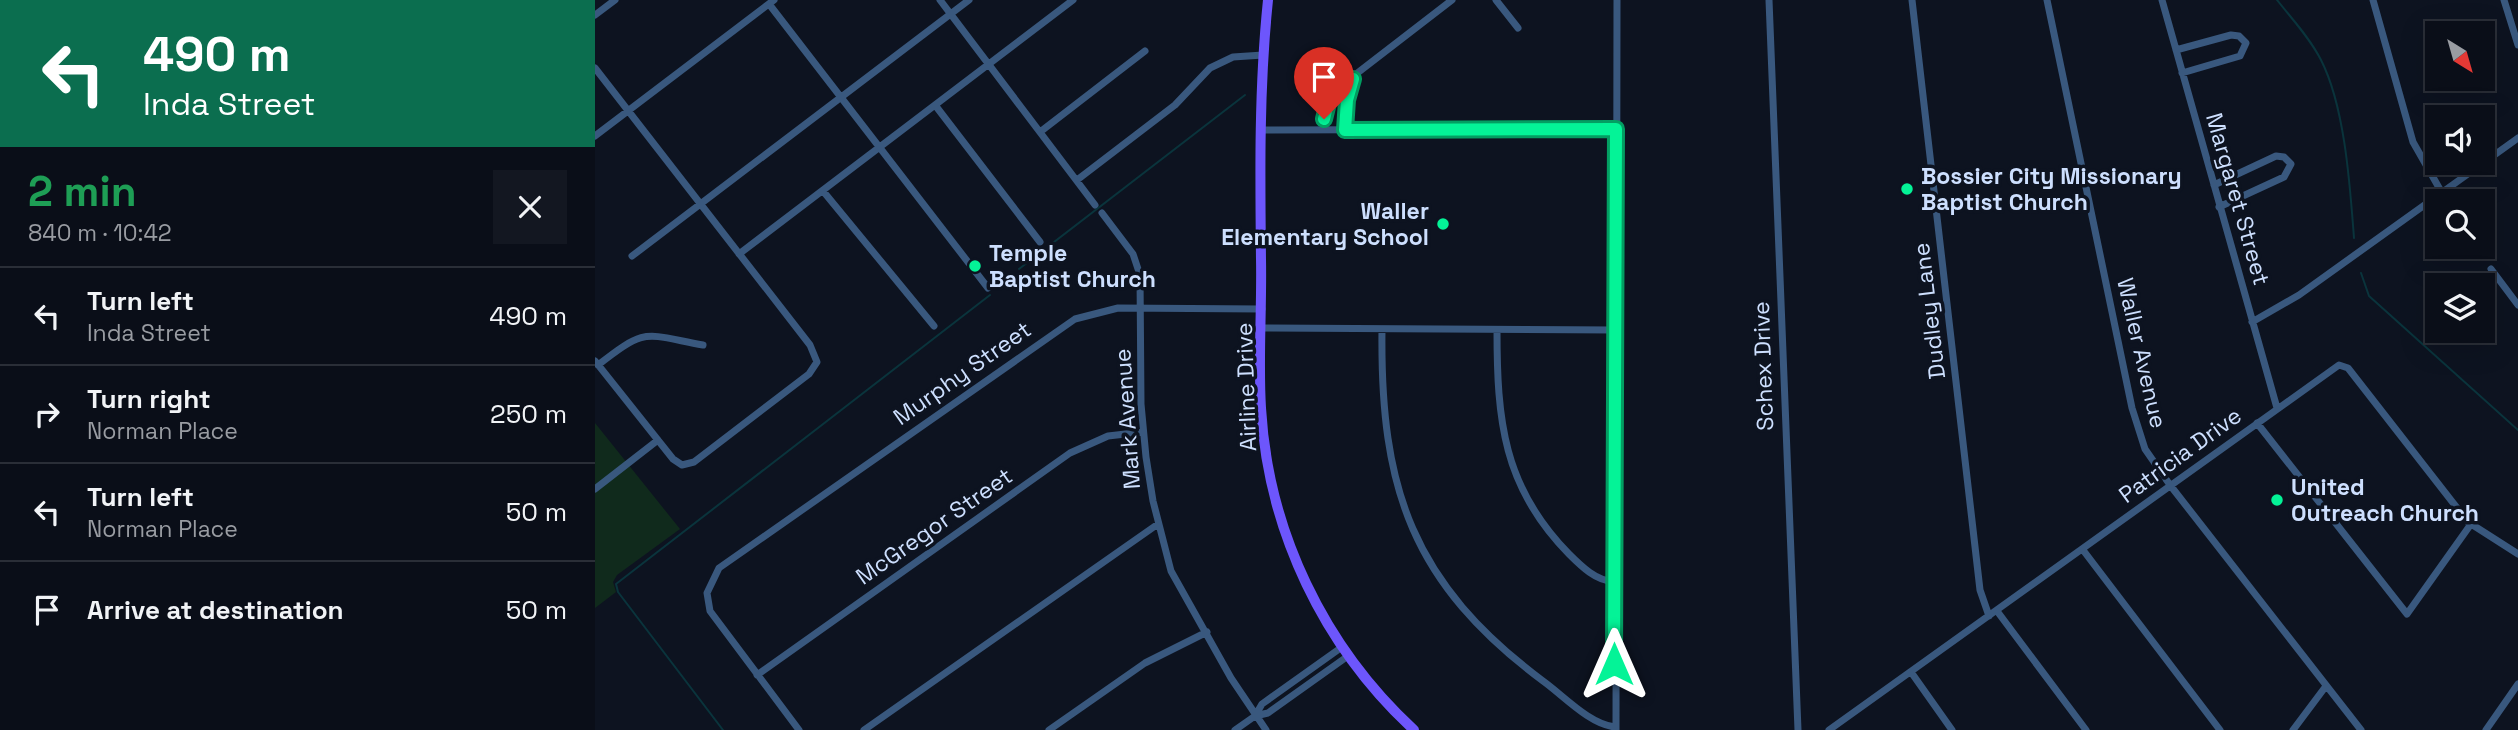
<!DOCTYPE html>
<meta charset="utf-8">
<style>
body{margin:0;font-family:"Space Grotesk",sans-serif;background:#131721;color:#f1f3f6;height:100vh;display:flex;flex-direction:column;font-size:26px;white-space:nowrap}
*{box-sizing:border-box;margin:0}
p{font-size:23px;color:#999ca2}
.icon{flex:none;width:38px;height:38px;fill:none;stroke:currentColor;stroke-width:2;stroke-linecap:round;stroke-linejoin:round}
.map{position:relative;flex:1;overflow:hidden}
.panel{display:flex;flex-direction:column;background:#0a0e18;width:595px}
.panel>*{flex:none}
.top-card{background:#0b6e4f;color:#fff;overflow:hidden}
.needle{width:46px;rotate:143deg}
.tools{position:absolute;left:1830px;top:21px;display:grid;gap:14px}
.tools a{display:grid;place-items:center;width:70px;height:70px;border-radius:0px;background:#0a0e18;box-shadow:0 7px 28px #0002,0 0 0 2px #2a2e37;font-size:35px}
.pin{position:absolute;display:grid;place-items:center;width:60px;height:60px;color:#fff;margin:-72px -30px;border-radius:50% 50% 50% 0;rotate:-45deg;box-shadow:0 0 7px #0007}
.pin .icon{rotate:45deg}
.me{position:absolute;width:77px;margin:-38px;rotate:0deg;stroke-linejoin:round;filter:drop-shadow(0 0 5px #0008)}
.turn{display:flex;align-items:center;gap:24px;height:147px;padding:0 28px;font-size:32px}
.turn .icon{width:91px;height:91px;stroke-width:2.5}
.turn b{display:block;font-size:49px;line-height:60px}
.round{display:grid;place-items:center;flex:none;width:74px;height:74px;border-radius:0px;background:#131721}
.overview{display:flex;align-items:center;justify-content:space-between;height:119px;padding:0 28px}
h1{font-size:42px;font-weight:700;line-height:52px;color:#1e9e55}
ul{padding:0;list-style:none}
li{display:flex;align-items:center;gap:21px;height:98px;padding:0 28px;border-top:2px solid #2a2e37}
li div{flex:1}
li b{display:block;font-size:26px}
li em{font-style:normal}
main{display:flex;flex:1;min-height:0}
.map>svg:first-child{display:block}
</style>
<main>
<section class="panel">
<div class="top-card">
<div class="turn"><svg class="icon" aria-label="left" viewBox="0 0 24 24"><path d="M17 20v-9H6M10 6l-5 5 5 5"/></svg><div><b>490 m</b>Inda Street</div></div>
</div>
<div class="overview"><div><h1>2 min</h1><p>840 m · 10:42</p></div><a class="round"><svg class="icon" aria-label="close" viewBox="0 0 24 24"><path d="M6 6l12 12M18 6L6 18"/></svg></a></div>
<ul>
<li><svg class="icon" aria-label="left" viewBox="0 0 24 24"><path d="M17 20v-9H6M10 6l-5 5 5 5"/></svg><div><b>Turn left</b><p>Inda Street</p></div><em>490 m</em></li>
<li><svg class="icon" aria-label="right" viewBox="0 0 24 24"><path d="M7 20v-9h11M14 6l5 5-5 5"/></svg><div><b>Turn right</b><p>Norman Place</p></div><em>250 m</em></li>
<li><svg class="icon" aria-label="left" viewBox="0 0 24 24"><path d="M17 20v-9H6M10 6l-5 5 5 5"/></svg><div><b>Turn left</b><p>Norman Place</p></div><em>50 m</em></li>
<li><svg class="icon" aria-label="arrive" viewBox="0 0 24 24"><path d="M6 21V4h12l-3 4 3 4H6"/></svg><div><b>Arrive at destination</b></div><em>50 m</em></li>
</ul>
</section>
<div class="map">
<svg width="1923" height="730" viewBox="0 0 1923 730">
<rect width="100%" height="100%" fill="#0d1320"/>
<path fill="#102a1c" d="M 0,423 L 85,529 L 22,575 L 18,582 L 21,592 L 0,608 Z"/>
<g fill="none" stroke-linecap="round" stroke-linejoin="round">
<path stroke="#0a343c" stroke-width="2" d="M 1682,0 C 1697,19 1715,38 1726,60 C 1750,107 1755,186 1759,238
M 424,269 L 650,95
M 1766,273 L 1774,296 L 1923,430
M 128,730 L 23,592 L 21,584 L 395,295"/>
<path stroke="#39587e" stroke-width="7" d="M 345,0 L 500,205
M 901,0 L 923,28
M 1174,0 L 1203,730
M 1317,0 L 1385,590 L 1394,616
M 1452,0 L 1537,408 L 1550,449 L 1575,485 L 1766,730
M 1567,0 L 1682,408
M 1778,0 L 1818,142 L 1847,193
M 1909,0 L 1923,45
M 174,4 L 393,288
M 0,15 L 20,0
M 1581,50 L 1636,35 L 1644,36 L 1651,43 L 1645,56 L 1587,73
M 0,68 L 215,345 L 222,362 L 214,374 L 99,462 L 87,465 L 78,459 L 0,361
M 340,105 L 445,242
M 665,130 L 1021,129
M 729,130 L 731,101 L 739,91 L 857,0
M 750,130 L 752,100 L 758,79
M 445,132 L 550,51
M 0,136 L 179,0
M 482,180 L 580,105 L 615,68 L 638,57 L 668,55
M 1619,185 L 1681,156 L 1689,157 L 1696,164 L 1689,177 L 1624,207
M 228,191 L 339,326
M 507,213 L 538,254 L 545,275 L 546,404 L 551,457 L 558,501 L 576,571 L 636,678 L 671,730
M 144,254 L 478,0
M 37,256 L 374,0
M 1896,269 L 1923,305
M 1657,322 L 1704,295 L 1923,138
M 667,328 L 1020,330
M 787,329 C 785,489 817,583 948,681 C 969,696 994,724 1020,727
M 902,330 C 902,420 908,487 974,554 C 986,566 1002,582 1019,581
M 3,365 C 52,327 48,334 108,345
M 1662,423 L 1812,614 L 1876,524
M 0,489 L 63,440
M 1488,550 L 1625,730
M 1402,611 L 1491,730
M 1316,672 L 1357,730
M 162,675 L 475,453 L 513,436 L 548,432
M 660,716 L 667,704 L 747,647
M 204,730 L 115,611 L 112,593 L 124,568 L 480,319 L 523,308 L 667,309
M 269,730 L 563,524
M 454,730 L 550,663 L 612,632
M 640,730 L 660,716 L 673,713 L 753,656
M 1021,730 L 1022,0
M 1234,730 L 1744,365 L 1753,368 L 1873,522 L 1923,554
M 1698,730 L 1731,686
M 1891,730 L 1923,684"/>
<path stroke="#6d56fc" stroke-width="10" d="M 673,0 C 664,87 665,173 666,259 C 667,309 663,359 666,408 C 673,531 729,647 819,730"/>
</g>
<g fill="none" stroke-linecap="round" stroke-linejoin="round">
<defs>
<path id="route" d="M 729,119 L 735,95 L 758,79 L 752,100 L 750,130 L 1021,129 L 1019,664"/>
</defs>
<use href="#route" stroke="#039e62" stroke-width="18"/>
<use href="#route" stroke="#04f397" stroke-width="12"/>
</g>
<g fill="#04f397" stroke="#0d1320" stroke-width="2.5">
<circle cx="1312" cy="189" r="7"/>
<circle cx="848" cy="224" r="7"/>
<circle cx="380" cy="266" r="7"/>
<circle cx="1682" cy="500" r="7"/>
</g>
<g text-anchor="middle" stroke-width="7" stroke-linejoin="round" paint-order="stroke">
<g font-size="23" font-weight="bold" fill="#cddffe" stroke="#0d1320" text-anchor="start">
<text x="1326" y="184">Bossier City Missionary<tspan x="1326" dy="26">Baptist Church</tspan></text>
<text x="834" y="219" text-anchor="end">Waller<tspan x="834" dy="26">Elementary School</tspan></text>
<text x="394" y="261">Temple<tspan x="394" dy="26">Baptist Church</tspan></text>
<text x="1696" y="495">United<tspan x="1696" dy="26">Outreach Church</tspan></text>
</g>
<g font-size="23" fill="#cddffe" stroke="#0d1320">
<text transform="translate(1643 199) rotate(74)" y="8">Margaret Street</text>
<text transform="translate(1334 311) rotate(-97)" y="8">Dudley Lane</text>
<text transform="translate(1547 353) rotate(77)" y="8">Waller Avenue</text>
<text transform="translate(1168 366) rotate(-92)" y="8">Schex Drive</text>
<text transform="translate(367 373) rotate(-35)" y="8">Murphy Street</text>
<text transform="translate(651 387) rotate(-92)" y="8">Airline Drive</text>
<text transform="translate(532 419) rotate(-94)" y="8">Mark Avenue</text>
<text transform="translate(1585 455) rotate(-36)" y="8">Patricia Drive</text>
<text transform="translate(339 526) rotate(-35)" y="8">McGregor Street</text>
</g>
</g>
</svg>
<div class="tools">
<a><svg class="needle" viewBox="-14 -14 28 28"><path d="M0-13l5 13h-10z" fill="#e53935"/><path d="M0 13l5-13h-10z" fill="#999ca2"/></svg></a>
<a><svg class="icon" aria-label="sound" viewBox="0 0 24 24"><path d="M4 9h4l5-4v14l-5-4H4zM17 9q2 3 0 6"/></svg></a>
<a><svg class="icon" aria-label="search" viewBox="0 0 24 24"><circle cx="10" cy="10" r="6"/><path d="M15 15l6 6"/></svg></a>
<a><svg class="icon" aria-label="layers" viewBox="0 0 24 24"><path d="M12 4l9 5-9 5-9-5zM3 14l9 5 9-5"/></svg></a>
</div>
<div class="pin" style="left:729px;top:119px;background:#d93025"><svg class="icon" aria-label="arrive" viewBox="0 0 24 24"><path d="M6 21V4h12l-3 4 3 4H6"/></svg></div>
<svg class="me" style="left:1019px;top:664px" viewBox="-20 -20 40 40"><path d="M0-17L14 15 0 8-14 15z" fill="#04f397" stroke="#fff" stroke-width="4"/></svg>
</div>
</main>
